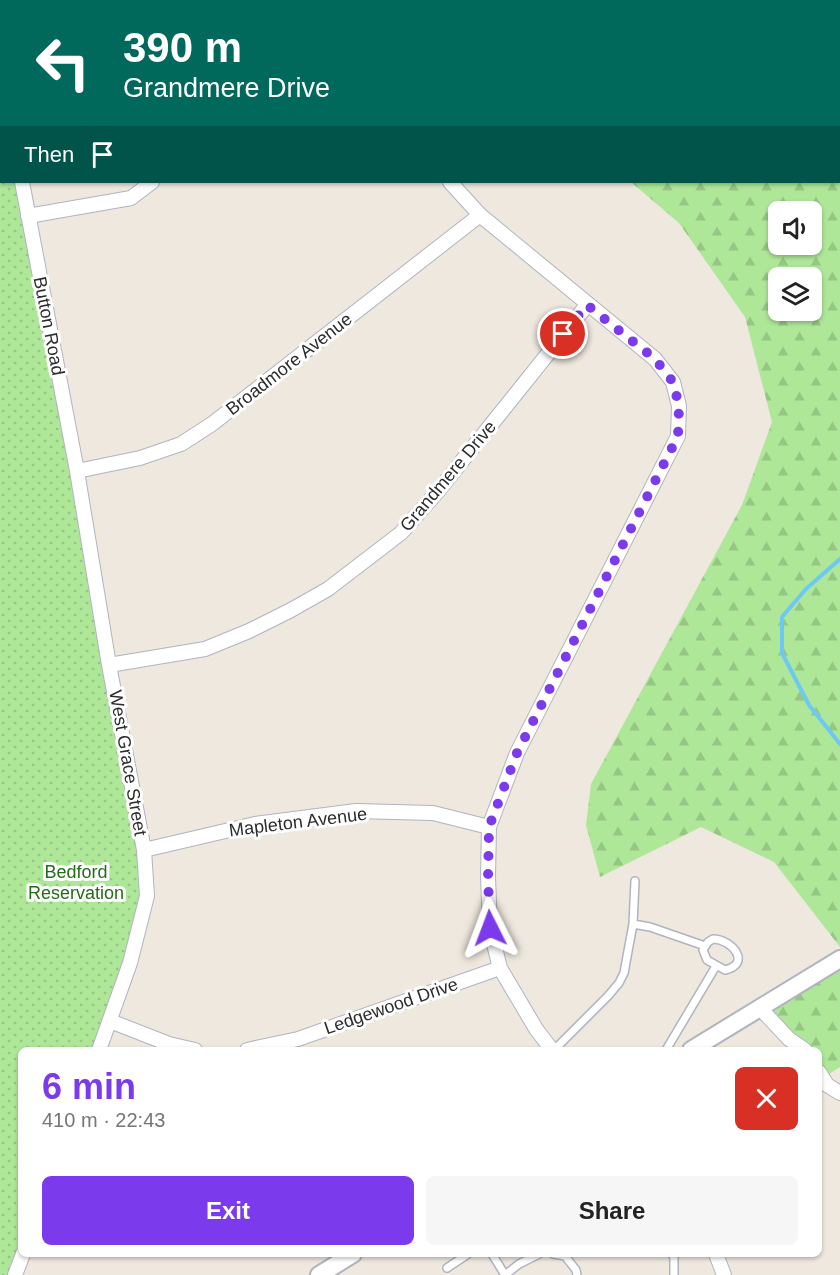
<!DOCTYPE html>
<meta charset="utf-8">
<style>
body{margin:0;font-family:Arial,sans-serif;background:#f6f6f6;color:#222;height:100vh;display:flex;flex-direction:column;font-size:22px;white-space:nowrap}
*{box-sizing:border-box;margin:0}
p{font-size:20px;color:#767676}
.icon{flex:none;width:33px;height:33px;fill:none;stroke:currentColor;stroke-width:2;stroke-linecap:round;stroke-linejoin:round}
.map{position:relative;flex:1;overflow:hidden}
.side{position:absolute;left:18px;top:1047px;width:804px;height:210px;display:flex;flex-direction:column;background:#fff;border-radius:9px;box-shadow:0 2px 4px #0004}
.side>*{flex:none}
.hud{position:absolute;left:0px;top:0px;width:840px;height:183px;box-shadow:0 2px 4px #0004;background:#00695c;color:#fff;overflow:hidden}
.buttons{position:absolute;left:768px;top:201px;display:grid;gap:12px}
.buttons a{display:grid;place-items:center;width:54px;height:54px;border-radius:9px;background:#fff;box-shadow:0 2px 4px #0004;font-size:30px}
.pin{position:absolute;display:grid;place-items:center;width:51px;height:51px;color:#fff;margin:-26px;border:3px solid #fff;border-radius:50%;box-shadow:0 2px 6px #0007}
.me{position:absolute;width:66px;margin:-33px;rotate:357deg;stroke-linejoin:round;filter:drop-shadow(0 0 4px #0008)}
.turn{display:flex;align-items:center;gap:21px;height:126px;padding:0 24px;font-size:27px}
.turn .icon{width:78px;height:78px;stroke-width:2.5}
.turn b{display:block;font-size:42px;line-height:51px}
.then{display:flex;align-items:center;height:57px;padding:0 24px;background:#0003;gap:12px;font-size:22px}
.round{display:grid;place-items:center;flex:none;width:63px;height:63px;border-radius:9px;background:#f6f6f6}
.summary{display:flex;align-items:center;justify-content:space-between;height:102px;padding:0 24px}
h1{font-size:36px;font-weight:600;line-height:45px;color:#7c3aed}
.action{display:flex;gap:12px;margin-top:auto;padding:12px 24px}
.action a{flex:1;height:69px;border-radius:9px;background:#7c3aed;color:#fff;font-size:24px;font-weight:600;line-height:69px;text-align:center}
.action a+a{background:#f6f6f6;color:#222}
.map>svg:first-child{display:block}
</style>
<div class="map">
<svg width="840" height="1275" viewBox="0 0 840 1275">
<defs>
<pattern id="forest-firs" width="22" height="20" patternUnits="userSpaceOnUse" patternTransform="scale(1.5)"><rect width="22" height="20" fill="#aee798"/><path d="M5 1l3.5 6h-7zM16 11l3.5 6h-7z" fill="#96c683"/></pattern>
<pattern id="park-dots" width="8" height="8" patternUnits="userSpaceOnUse" patternTransform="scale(1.5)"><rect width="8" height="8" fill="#aee798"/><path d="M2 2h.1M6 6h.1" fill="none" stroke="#96c683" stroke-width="1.8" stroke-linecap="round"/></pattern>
</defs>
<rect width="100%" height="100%" fill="#eee8de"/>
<path fill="url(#forest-firs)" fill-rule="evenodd" d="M 534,0 L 840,0 L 840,947 L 774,862 L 701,827 L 600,877 L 586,825 L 591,784 L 742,505 L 772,422 L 745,317 L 679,223 L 631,182 L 838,182 L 838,2 L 534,1 ZM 778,212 L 812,212 L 812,244 L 778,244 ZM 778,278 L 812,278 L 812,310 L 778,310 Z
M 840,959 L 840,1067 L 823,1078 L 819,1072 L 819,1050 L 805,1050 L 760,1008 Z"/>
<path fill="url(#park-dots)" d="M 0,45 L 2,54 L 2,182 L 25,182 L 154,890 L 95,1050 L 21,1050 L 21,1248 L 11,1275 L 0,1275 Z"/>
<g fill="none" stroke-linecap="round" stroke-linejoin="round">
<path stroke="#6dc8f4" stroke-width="4" d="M 802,2 L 803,0
M 838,143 L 840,148
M 840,559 L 806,589 L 782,617 L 782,653 L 809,705 L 840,744"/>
<defs>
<path id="service" d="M 633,924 L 650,927 L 705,946
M 713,939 C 732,939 752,964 725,970 L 707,960 L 703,950 L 708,942 Z
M 554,1050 L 608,996 L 619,983 L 624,973 L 633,924 L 635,881
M 666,1050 L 716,966
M 492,1254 L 505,1275
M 553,1254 L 565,1256 L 576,1270 L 577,1275
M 672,1254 L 674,1258 L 674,1275
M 447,1268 L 468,1254
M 505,1275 L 519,1264 L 539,1254"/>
<path id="minor" d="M 188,0 L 188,2
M 383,2 L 385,0
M 0,65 L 2,73
M 22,182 L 77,471 L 109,665 L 144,850 L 147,896 L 130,963 L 99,1050
M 450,182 L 480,215 L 655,359 L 673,382 L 679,406 L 678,436 L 517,753 L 489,827 L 488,877 L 490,928 L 500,968 L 536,1029 L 552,1050
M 28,216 L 131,198 L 152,182
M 77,471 L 140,458 L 181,444 L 212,424 L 480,215
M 109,665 L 205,649 L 249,631 L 291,610 L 328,589 L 401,533 L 438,491 L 587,305
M 144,850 L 255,824 L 356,811 L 433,813 L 489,827
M 760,1008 L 789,1039 L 805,1050
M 110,1021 L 169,1044 L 195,1050
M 247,1050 L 298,1039 L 500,968
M 819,1072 L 827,1085 L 840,1093
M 716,1254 L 724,1275
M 15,1275 L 23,1254"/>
<path id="tertiary" d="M 691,1050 L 840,959
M 319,1275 L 353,1254"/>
</defs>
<use href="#service" stroke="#b2b3c0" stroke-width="10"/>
<use href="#minor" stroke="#b2b3c0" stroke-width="16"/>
<use href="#tertiary" stroke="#b2b3c0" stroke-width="20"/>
<use href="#service" stroke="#fff" stroke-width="7"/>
<use href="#minor" stroke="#fff" stroke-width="14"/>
<use href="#tertiary" stroke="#fff" stroke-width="16"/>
</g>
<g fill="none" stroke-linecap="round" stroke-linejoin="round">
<path stroke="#7c3aed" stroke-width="10" stroke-dasharray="0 18" d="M 490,928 L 488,878 L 489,827 L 517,753 L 678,436 L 679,406 L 673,382 L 655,359 L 587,305 L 563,334"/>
</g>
<g text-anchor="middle" stroke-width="6" stroke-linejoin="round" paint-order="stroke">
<g font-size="18" fill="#2c2c2c" stroke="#fff">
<text transform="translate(49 326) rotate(79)" y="6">Button Road</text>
<text transform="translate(289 364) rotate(-38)" y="6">Broadmore Avenue</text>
<text transform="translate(448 476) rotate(-50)" y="6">Grandmere Drive</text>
<text transform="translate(128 763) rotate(80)" y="6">West Grace Street</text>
<text transform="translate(298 822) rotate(-7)" y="6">Mapleton Avenue</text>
<text transform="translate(391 1006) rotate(-19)" y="6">Ledgewood Drive</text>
</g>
<g font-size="18" fill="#246d18" stroke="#fff">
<text x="76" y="878">Bedford<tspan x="76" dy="21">Reservation</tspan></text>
</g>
</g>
</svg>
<div class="buttons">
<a><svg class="icon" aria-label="sound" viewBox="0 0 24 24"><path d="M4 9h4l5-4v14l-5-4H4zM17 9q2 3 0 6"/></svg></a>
<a><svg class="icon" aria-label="layers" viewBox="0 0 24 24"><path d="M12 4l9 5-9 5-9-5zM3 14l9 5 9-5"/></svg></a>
</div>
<div class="pin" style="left:563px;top:334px;background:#d93025"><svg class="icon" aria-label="arrive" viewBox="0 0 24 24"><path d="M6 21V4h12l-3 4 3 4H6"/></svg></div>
<svg class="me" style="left:490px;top:928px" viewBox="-20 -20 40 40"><path d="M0-17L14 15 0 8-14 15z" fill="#7c3aed" stroke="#fff" stroke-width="4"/></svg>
<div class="hud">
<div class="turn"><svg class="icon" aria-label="left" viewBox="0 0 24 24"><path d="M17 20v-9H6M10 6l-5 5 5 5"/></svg><div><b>390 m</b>Grandmere Drive</div></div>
<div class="then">Then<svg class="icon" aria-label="arrive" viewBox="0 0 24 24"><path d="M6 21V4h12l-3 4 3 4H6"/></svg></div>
</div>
<section class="side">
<div class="summary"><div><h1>6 min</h1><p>410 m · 22:43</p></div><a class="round" style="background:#d93025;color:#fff"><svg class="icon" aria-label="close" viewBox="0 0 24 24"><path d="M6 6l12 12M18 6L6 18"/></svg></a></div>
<div class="action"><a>Exit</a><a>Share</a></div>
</section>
</div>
